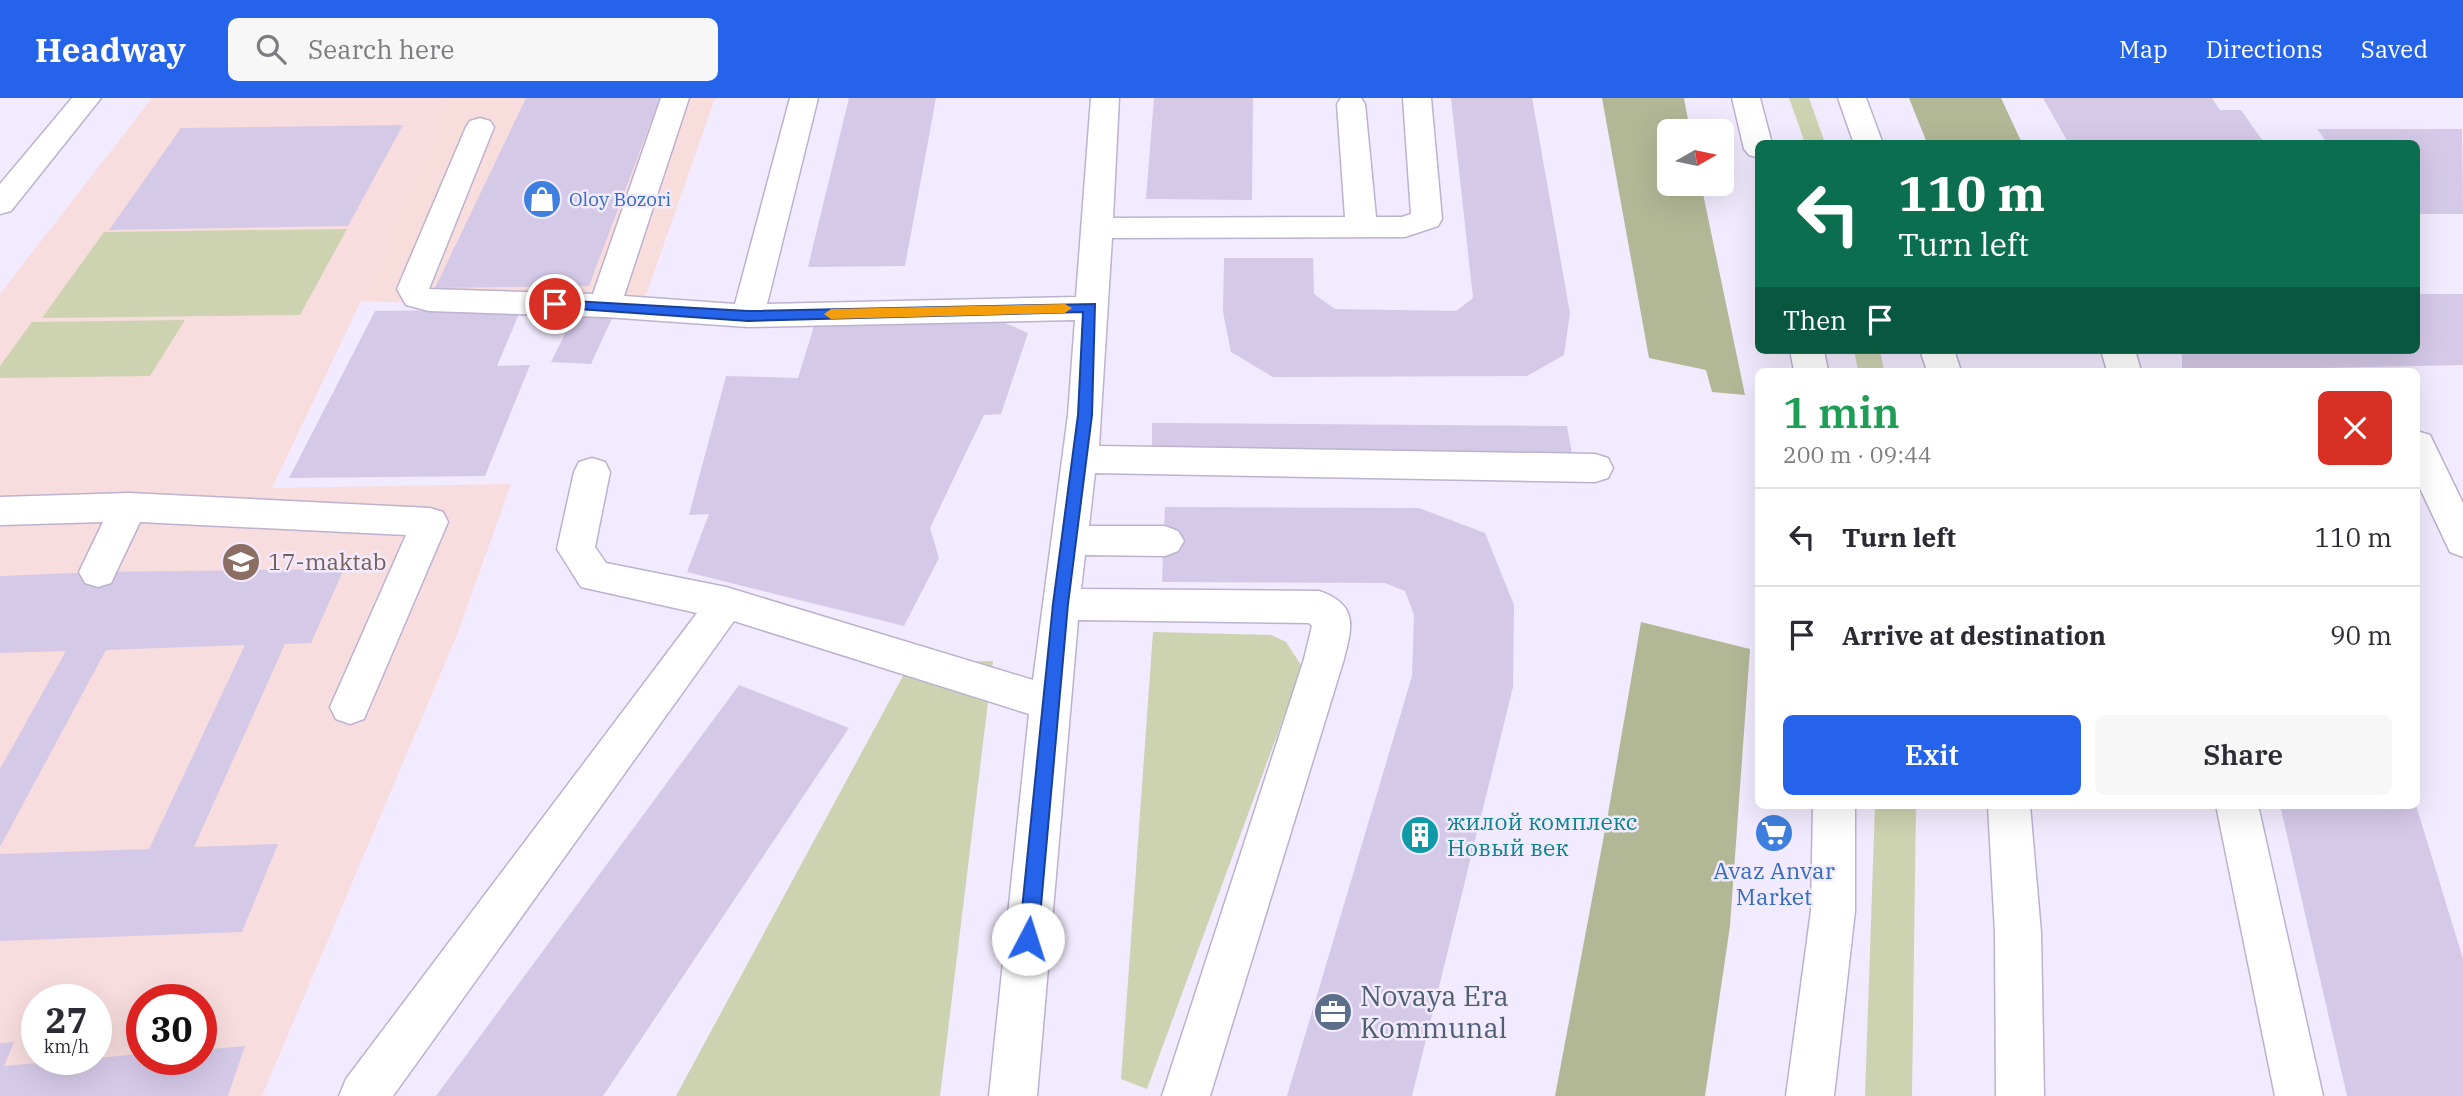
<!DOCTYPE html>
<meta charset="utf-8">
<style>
body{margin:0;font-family:"IBM Plex Serif",serif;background:#f7f7f7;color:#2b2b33;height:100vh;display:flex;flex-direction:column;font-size:26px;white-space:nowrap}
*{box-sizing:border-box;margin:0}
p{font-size:23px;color:#7c7c81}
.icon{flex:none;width:38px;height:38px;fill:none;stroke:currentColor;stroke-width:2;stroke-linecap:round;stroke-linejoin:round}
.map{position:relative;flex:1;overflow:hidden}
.side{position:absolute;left:1755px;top:270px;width:665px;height:441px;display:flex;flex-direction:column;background:#fff;border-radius:10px;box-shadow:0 7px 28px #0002}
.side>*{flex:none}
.guide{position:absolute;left:1755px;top:42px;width:665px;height:214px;border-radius:10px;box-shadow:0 7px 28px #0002;background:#0b6e4f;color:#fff;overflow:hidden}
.needle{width:46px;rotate:81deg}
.fabs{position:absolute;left:1657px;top:21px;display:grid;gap:14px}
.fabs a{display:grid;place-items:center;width:77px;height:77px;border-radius:10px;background:#fff;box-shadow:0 7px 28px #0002;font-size:35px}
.speed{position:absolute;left:21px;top:886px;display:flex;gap:14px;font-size:35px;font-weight:700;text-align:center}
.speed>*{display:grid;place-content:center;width:91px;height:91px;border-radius:50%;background:#fff;box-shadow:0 7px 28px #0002;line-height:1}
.speed small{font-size:18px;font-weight:400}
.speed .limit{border:10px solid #d22;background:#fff;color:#111}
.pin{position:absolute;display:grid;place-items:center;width:60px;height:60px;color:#fff;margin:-30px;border:4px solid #fff;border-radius:50%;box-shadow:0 2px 7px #0007}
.me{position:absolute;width:77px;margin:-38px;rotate:5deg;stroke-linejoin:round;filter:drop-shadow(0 0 5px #0008)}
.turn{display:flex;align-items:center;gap:24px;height:147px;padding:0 28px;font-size:32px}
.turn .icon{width:91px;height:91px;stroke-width:2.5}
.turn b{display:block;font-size:49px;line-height:60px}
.then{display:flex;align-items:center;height:66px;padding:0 28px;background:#0003;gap:14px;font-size:26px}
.round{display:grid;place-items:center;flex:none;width:74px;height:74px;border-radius:10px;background:#f7f7f7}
.headline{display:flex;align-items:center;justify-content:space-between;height:119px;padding:0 28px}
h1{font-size:42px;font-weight:600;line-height:52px;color:#1e9e55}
.cta{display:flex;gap:14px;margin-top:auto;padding:14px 28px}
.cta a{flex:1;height:80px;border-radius:10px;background:#2563eb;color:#fff;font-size:28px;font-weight:600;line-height:80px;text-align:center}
.cta a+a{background:#f7f7f7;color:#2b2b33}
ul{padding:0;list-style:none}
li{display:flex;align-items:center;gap:21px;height:98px;padding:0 28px;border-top:2px solid #e1e1e2}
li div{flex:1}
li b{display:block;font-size:26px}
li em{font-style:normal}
header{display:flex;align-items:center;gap:42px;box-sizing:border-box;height:98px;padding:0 35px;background:#2563eb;color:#fff}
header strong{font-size:33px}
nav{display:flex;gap:38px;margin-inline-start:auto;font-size:24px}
.search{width:490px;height:63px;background:#f7f7f7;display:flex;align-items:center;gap:18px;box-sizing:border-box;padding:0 24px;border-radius:10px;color:#7c7c81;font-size:26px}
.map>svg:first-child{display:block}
</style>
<header>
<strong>Headway</strong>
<div class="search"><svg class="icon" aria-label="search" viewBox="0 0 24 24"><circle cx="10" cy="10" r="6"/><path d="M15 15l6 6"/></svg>Search here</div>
<nav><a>Map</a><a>Directions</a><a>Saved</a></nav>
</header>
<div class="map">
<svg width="2463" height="998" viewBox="0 0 2463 998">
<rect width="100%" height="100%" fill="#f2eafe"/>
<path fill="#f8dddd" d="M 448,0 L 715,0 L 644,203 L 438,206 L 361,203 Z"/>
<path fill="#f8ddde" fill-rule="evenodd" d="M 152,0 L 448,0 L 361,203 L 272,390 L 511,386 L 457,537 L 262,998 L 0,998 L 0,196 ZM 37,901 L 96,901 L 96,961 L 37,961 ZM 142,901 L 201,901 L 201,961 L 142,961 Z"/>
<path fill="#cdd2b1" d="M 1789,0 L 1809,0 L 1825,45 L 1805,45 Z
M 347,131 L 300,217 L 42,220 L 104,134 Z
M 185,222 L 150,278 L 0,280 L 0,268 L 32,224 Z
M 1854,252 L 1880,252 L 1884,273 L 1858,273 Z
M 1153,534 L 1271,537 L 1286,544 L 1301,567 L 1298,580 L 1147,991 L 1121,981 Z
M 993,563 L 940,998 L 676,998 L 910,565 Z
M 1875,707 L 1916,707 L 1912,998 L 1865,998 Z"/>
<path fill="#b2b896" d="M 1602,0 L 1684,0 L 1690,33 L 1670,33 L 1670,86 L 1701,86 L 1745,297 L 1712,294 L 1706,272 L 1649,260 Z
M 1909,0 L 2001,0 L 2022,45 L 1927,45 Z
M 1641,524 L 1750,551 L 1730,828 L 1705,998 L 1555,998 L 1608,716 Z"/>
<path fill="#d5c9e8" d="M 526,0 L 660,0 L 589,188 L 435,190 Z
M 849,0 L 936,0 L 905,168 L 808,169 Z
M 1154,0 L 1253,0 L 1252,102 L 1146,101 Z
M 1451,0 L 1532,0 L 1570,215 L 1564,257 L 1527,278 L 1273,279 L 1231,254 L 1223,214 L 1224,160 L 1313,160 L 1314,196 L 1335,211 L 1456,213 L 1473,200 Z
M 2043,0 L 2212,0 L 2220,12 L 2241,12 L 2265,46 L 2069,46 Z
M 403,27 L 348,128 L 109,132 L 181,30 Z
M 2317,31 L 2462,31 L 2463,116 L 2417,116 L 2417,46 L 2328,46 Z
M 2417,196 L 2463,196 L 2463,267 L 2321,270 L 2315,273 L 2182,273 L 2182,252 L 2417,252 Z
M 521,211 L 497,268 L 530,267 L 485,378 L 289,380 L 375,213 Z
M 576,214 L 614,216 L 591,266 L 551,264 Z
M 1003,224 L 1028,235 L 1001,316 L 984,317 L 930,430 L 939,460 L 904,528 L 687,474 L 709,416 L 689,417 L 726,278 L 798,280 L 815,225 Z
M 1152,325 L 1567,328 L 1572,356 L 1152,352 Z
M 1165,409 L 1419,410 L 1485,435 L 1514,507 L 1513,589 L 1412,998 L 1287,998 L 1412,578 L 1414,517 L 1405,493 L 1385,485 L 1162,484 Z
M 344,471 L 311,545 L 285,546 L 194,749 L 278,746 L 242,834 L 0,843 L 0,756 L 149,751 L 245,547 L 106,552 L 0,749 L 0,671 L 66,553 L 0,555 L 0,478 L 98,474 Z
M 739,587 L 849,630 L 603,998 L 436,998 Z
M 2280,707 L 2416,707 L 2463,861 L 2463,998 L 2347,998 Z
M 14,944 L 4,968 L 142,956 L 142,961 L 201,961 L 201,952 L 245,948 L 228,998 L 0,998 L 0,945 Z"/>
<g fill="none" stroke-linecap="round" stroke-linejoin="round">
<defs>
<path id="minor" d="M 72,0 L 101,0 L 11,113 L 0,116 L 0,86 Z
M 661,0 L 689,0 L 624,198 L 735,206 L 790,0 L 818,0 L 767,206 L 1076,199 L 1091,0 L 1119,0 L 1113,120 L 1345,119 L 1337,6 L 1341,0 L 1361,0 L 1365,6 L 1376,119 L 1402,119 L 1411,116 L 1403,0 L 1431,0 L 1442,121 L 1438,128 L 1405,139 L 1112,140 L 1099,348 L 1595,356 L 1608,360 L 1613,370 L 1608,380 L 1595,384 L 1095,375 L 1089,428 L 1165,428 L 1178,433 L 1184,443 L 1178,453 L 1165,458 L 1085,457 L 1081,491 L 1319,493 C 1359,507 1352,528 1344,561 L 1210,998 L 1162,998 L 1304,561 L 1312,528 L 1309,525 L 1078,522 L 1037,998 L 989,998 L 1029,616 L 734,523 L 393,998 L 339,998 L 346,981 L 697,515 L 581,489 L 557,451 L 574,374 L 579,364 L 592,360 L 605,364 L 610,374 L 595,449 L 606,465 L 726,489 L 1033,582 L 1068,317 L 1075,222 L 748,229 L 605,219 L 429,213 L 406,207 L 397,191 L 466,29 L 470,23 L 480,20 L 490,23 L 494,29 L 429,191 L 593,196 Z
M 2101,252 L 2135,252 L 2141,273 L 2107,273 Z
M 2417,333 L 2430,337 L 2463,405 L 2463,459 L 2450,454 L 2417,384 Z
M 129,395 L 430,410 L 443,414 L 448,424 L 364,621 L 350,626 L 336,621 L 330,609 L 406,437 L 140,424 L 111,485 L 98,489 L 85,485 L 79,474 L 103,424 L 0,427 L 0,399 Z
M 2216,707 L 2258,707 L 2323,998 L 2275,998 Z"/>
<path id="major" d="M 1732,0 L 1760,0 L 1772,46 L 1759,46 L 1759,60 L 1749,57 L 1744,51 Z
M 1838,0 L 1866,0 L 1883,46 L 1854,46 Z
M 1790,252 L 1824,252 L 1828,273 L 1794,273 Z
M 1920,252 L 1954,252 L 1961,273 L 1927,273 Z
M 1813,707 L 1855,707 L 1855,813 L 1834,998 L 1786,998 L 1811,813 Z
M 1988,707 L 2030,707 L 2041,835 L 2044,998 L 1996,998 L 1995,835 Z"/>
</defs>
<use href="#minor" stroke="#bdb1d0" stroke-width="3"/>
<use href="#major" stroke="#bdb1d0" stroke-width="3"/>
<use href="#minor" fill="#fff" fill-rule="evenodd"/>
<use href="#major" fill="#fff" fill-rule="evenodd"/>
</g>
<path fill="#2563eb" stroke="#184099" stroke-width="2" d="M 555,202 L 748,213 L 1095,206 L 1092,317 L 1068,506 L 1038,841 L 1035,847 L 1028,850 L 1022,847 L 1019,841 L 1053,506 L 1078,317 L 1083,214 L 748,223 L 550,209 L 548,206 Z"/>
<path fill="#f59e0b" d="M 1065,206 L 1072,210 L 1065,215 L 831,221 L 824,216 L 831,211 Z"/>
<defs>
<symbol id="shop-disc" viewBox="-11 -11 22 22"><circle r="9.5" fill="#3f7fe0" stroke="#f2eafe"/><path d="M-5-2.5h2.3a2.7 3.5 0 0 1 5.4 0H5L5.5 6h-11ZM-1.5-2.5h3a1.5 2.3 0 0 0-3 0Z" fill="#fff"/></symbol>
<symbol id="school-disc" viewBox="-11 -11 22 22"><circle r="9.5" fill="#8d6e63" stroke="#f2eafe"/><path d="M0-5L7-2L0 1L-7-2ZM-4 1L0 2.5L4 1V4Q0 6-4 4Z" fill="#fff"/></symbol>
<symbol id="supermarket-disc" viewBox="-11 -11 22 22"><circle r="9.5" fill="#3f7fe0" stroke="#f2eafe"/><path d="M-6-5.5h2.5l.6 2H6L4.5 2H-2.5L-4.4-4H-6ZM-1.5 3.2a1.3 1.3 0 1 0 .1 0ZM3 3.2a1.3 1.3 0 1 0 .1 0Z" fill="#fff"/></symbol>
<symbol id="building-disc" viewBox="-11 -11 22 22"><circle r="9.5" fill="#0f9aa8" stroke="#f2eafe"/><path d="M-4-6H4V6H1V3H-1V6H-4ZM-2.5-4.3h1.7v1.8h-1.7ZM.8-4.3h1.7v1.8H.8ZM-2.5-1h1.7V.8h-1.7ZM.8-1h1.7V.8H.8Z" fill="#fff"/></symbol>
<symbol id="office-disc" viewBox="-11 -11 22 22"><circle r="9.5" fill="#5c6f8a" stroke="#f2eafe"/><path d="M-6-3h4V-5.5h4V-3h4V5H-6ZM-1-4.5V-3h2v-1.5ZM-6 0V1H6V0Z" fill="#fff"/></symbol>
</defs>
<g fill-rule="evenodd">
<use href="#shop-disc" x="520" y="79" width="44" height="44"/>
<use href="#school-disc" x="219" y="442" width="44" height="44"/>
<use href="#supermarket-disc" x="1752" y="713" width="44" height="44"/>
<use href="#building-disc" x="1398" y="715" width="44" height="44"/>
<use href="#office-disc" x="1311" y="892" width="44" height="44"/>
</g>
<g text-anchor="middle" stroke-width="5" stroke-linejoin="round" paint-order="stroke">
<g font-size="19" fill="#366cbe" stroke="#f2eafe" text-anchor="start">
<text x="569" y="108">Oloy Bozori</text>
</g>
<g font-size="23" fill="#785e54" stroke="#f2eafe" text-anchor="start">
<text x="268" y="472">17-maktab</text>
</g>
<g font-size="23" fill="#0d838f" stroke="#f2eafe" text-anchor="start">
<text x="1447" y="732">жилой комплекс<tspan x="1447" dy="26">Новый век</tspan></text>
</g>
<g font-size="23" fill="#366cbe" stroke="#f2eafe">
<text x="1774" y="781">Avaz Anvar<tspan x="1774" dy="26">Market</tspan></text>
</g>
<g font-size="28" fill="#4e5e75" stroke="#f2eafe" text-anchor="start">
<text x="1360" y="908">Novaya Era<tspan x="1360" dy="32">Kommunal</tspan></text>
</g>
</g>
</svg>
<div class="fabs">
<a><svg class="needle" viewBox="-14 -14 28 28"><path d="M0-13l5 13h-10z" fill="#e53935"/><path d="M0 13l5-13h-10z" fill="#7c7c81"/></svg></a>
</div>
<div class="speed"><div>27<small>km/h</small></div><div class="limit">30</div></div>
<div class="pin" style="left:555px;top:206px;background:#d93025"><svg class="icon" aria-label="arrive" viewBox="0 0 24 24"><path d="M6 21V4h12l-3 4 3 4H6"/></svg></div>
<svg class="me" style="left:1028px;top:841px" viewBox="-20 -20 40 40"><circle r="19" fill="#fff"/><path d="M0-13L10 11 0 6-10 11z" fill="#2563eb"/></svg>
<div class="guide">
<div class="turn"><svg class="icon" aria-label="left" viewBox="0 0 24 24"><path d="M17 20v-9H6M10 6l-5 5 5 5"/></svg><div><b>110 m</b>Turn left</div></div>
<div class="then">Then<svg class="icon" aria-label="arrive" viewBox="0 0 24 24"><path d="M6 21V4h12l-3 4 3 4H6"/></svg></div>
</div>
<section class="side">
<div class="headline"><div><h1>1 min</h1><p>200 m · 09:44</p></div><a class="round" style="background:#d93025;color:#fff"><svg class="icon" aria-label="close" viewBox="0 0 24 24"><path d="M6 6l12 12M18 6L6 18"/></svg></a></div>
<ul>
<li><svg class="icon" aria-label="left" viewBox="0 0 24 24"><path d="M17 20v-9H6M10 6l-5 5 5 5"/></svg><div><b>Turn left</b></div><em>110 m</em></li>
<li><svg class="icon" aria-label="arrive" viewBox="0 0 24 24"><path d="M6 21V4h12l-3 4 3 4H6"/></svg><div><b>Arrive at destination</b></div><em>90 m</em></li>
</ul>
<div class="cta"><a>Exit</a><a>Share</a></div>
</section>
</div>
